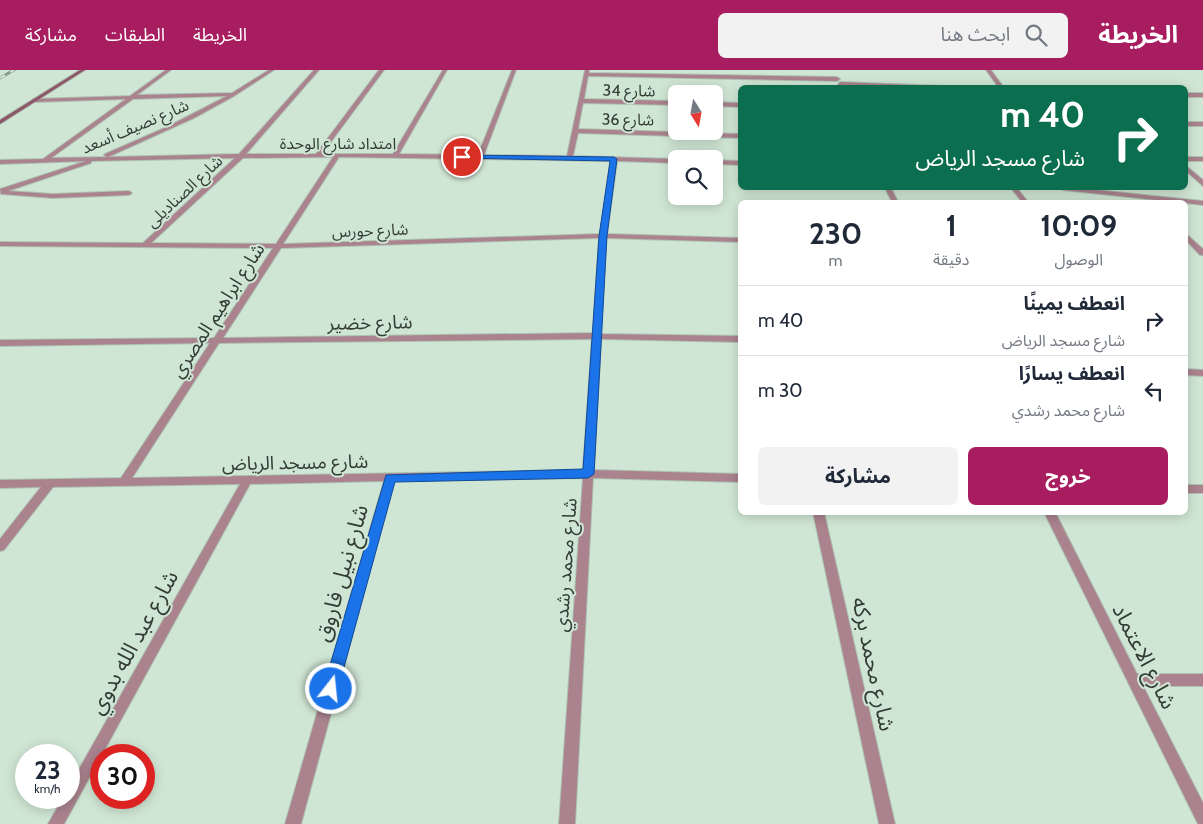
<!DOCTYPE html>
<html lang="ar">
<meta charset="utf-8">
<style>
body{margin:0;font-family:Cabin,"Noto Sans Arabic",sans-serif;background:#f2f2f3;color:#1f2937;direction:rtl;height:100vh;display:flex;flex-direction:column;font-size:19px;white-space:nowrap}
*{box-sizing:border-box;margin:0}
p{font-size:16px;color:#747a83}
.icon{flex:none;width:28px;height:28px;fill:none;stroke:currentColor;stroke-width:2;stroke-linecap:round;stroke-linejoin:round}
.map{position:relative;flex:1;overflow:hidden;direction:ltr}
.details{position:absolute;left:738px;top:130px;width:450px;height:315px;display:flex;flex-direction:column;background:#fff;border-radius:8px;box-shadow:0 2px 12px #0003;direction:rtl}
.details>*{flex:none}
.banner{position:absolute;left:738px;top:15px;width:450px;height:105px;border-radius:8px;box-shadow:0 2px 12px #0003;direction:rtl;background:#0b6e4f;color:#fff;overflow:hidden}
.needle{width:32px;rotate:169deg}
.buttons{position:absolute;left:668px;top:15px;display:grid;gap:10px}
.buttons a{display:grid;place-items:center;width:55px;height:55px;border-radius:8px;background:#fff;box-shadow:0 2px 12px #0003;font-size:25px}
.speed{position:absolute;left:15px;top:674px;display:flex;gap:10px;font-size:25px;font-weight:700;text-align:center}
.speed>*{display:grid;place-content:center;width:65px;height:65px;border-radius:50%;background:#fff;box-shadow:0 2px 12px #0003;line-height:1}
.speed small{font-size:12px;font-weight:400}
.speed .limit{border:8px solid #d22;background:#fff;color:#111}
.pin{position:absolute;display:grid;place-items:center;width:42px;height:42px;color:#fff;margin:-21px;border:2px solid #fff;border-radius:50%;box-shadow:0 1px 5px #0007}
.me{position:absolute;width:55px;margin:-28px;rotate:16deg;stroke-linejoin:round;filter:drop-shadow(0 0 4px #0008)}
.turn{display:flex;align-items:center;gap:18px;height:105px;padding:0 20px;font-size:22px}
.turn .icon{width:65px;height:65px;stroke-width:2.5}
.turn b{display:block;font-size:35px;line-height:42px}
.eta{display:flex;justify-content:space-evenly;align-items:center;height:85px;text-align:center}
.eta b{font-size:30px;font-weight:700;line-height:35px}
.cta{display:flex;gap:10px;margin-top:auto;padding:10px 20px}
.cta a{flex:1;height:58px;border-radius:8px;background:#a81c60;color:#fff;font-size:20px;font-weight:700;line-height:58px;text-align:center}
.cta a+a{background:#f2f2f3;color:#1f2937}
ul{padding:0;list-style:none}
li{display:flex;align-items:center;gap:15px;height:70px;padding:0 20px;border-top:1px solid #e0e1e3}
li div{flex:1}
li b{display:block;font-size:19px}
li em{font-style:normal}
header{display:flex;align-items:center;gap:30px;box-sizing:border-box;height:70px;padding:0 25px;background:#a81c60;color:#fff}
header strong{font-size:24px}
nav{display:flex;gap:28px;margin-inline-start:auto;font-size:18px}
.search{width:350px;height:45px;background:#f2f2f3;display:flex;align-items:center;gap:12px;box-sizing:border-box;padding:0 18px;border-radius:8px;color:#747a83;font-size:19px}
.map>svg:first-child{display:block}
</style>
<header>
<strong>الخريطة</strong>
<div class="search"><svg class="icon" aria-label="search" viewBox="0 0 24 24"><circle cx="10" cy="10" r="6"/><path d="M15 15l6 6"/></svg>ابحث هنا</div>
<nav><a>الخريطة</a><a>الطبقات</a><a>مشاركة</a></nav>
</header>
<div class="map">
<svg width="1203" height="754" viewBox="0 0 1203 754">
<rect width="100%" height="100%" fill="#d0e6d4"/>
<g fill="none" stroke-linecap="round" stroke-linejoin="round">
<defs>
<path id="street" d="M 166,0 L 171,0 L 137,25 L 232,23 L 269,0 L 274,0 L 234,26 L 194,48 L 108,87 L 239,84 L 314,0 L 319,0 L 246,84 L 316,84 L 379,0 L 384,0 L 322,84 L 393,84 L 443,0 L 447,0 L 399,84 L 478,85 L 512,0 L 516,0 L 484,85 L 567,86 L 585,0 L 589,0 L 589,3 L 837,7 L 840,9 L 837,11 L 588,6 L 584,29 L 676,31 L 676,35 L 583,33 L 578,59 L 740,64 L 740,68 L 578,63 L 573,86 L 676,89 L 676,93 L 617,91 L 607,164 L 740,168 L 740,172 L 606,168 L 601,264 L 740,266 L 740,272 L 601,269 L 594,400 L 740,404 L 740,412 L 593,408 L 575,754 L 559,754 L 583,408 L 394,411 L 301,754 L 285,754 L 384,411 L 250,414 L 64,754 L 48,754 L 63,728 L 69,728 L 69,717 L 240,414 L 53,417 L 4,480 L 0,481 L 0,469 L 41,417 L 0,418 L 0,410 L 121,408 L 210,273 L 0,276 L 0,270 L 214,268 L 273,178 L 0,176 L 0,172 L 143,173 L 235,88 L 91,91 L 91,93 L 8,121 L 53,124 L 129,121 L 132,123 L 129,125 L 53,128 L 1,124 L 0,119 L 86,91 L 0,94 L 0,90 L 43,89 L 126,29 L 35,32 L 32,30 L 33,29 L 130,26 ZM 227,26 L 169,56 L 105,84 L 104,85 L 107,87 L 51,88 L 133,29 ZM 333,87 L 276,174 L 151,173 L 243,88 ZM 339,87 L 611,91 L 600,164 L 283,174 ZM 599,168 L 593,263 L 223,268 L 281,178 ZM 592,269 L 583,400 L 132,408 L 219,273 Z
M 986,0 L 991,0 L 1004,18 L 999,18 Z
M 840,12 L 941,16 L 943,18 L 838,15 Z
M 1185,23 L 1203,23 L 1203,27 L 1185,27 Z
M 714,32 L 740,33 L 740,37 L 714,36 Z
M 1185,52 L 1203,52 L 1203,56 L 1185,56 Z
M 1185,87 L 1203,87 L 1203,91 L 1185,91 Z
M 714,90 L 740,91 L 740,95 L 714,94 Z
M 1185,95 L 1203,110 L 1203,116 L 1185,100 Z
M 885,118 L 891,118 L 898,132 L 892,132 Z
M 1011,118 L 1017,118 L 1028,132 L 1022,132 Z
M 1060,118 L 1077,118 L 1203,131 L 1203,135 L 1063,120 Z
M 1185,163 L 1203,179 L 1203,185 L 1200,185 L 1185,169 Z
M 1185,299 L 1203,300 L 1203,306 L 1185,305 Z
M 1185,415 L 1203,415 L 1203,423 L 1185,423 Z
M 813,442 L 824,442 L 895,754 L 879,754 Z
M 1044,442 L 1055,442 L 1137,604 L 1203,604 L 1203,616 L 1143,616 L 1203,733 L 1203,754 L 1198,754 Z"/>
<path id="secondary" d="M 80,0 L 85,0 L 0,54 L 0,50 Z"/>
</defs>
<use href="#street" stroke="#aec1b1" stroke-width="2"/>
<use href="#secondary" stroke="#aec1b1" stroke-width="2"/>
<use href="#street" fill="#aa838f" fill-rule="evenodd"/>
<use href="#secondary" fill="#8d5669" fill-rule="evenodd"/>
<defs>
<path id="rail" d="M 0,8 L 14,0"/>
</defs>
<use href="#rail" stroke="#89998c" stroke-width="3"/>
<use href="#rail" stroke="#d0e6d4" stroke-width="2" stroke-dasharray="6" stroke-linecap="butt"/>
</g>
<path fill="#1a73e8" stroke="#114b97" d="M 462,85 L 614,87 L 617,89 L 607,166 L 594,404 L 588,408 L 395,412 L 338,619 L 336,624 L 331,626 L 325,624 L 323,619 L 386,405 L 583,399 L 599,166 L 610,91 L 460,88 L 459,87 Z"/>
<g text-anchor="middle" stroke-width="4" stroke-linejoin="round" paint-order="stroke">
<g font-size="16" fill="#343d35" stroke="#d0e6d4">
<text transform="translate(629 20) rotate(1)" y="6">شارع 34</text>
<text transform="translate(628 49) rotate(1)" y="6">شارع 36</text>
<text transform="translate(135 56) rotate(-23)" y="6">شارع نصيف أسعد</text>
<text x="338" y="79">امتداد شارع الوحدة</text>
<text transform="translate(184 121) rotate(-43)" y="6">شارع الصناديلى</text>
<text transform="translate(370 160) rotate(-2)" y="6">شارع حورس</text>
</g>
<g font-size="19" fill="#343d35" stroke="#d0e6d4">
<text transform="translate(217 240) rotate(-57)" y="7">شارع ابراهيم المصري</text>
<text transform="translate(370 252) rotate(-1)" y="7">شارع خضير</text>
<text transform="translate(295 392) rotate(-1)" y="7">شارع مسجد الرياض</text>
<text transform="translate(565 495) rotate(-86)" y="7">شارع محمد رشدي</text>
</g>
<g font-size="22" fill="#343d35" stroke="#d0e6d4">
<text transform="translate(341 503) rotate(-74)" y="8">شارع نبيل فاروق</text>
<text transform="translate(133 572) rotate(-61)" y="8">شارع عبد الله بدوي</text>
<text transform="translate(1145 586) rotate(63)" y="8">شارع الاعتماد</text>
<text transform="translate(874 594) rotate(78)" y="8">شارع محمد بركه</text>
</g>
</g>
</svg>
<div class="buttons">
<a><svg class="needle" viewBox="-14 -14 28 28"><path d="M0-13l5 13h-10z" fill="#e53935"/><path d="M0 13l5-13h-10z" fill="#747a83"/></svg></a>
<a><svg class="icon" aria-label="search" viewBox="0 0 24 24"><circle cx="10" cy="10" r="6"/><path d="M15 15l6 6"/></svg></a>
</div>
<div class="speed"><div>23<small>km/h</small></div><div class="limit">30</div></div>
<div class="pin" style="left:462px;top:87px;background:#d93025"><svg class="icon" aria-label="arrive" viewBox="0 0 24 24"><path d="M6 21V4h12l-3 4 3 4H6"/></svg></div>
<svg class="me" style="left:331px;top:619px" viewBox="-20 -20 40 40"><circle r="17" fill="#1a73e8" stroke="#fff" stroke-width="3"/><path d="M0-11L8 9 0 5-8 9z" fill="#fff"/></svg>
<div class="banner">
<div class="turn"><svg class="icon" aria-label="right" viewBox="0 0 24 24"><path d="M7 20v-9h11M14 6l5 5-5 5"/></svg><div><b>40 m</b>شارع مسجد الرياض</div></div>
</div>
<section class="details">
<div class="eta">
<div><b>10:09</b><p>الوصول</p></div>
<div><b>1</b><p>دقيقة</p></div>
<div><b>230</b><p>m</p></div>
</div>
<ul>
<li><svg class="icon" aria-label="right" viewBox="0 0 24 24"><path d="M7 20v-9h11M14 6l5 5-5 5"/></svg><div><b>انعطف يمينًا</b><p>شارع مسجد الرياض</p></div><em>40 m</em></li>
<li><svg class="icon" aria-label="left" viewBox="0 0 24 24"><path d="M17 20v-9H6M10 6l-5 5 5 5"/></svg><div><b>انعطف يسارًا</b><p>شارع محمد رشدي</p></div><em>30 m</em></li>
</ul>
<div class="cta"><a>خروج</a><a>مشاركة</a></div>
</section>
</div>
